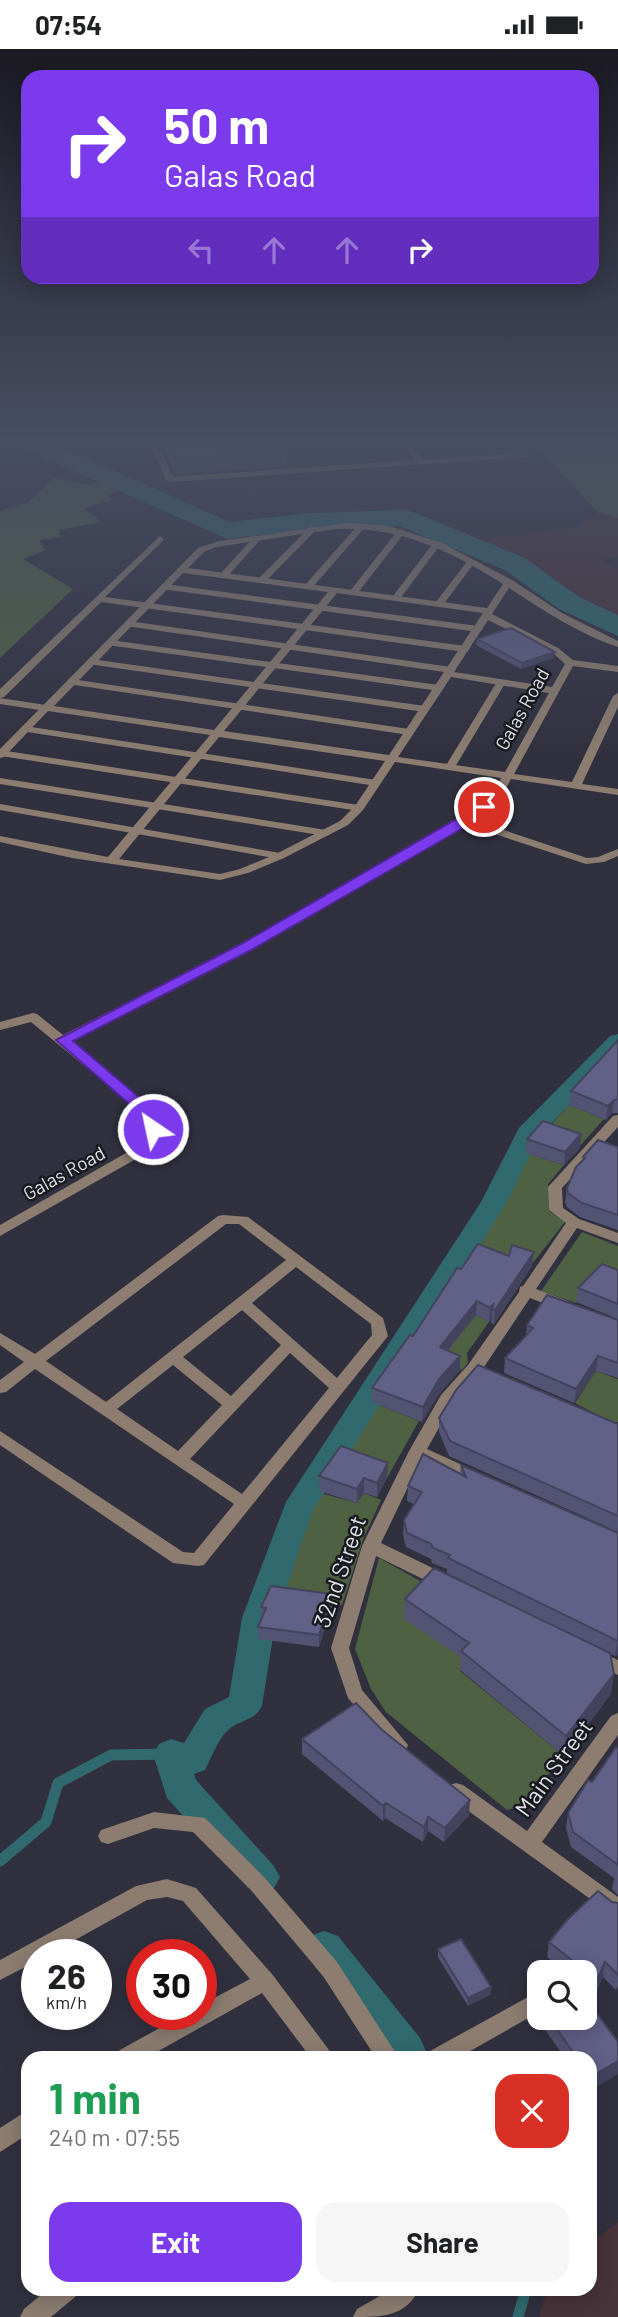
<!DOCTYPE html>
<meta charset="utf-8">
<style>
body{margin:0;font-family:Barlow,sans-serif;background:#f6f6f6;color:#202124;height:100vh;display:flex;flex-direction:column;font-size:26px;white-space:nowrap}
*{box-sizing:border-box;margin:0}
p{font-size:23px;color:#757577}
.icon{flex:none;width:38px;height:38px;fill:none;stroke:currentColor;stroke-width:2;stroke-linecap:round;stroke-linejoin:round}
.map{position:relative;flex:1;overflow:hidden}
.details{position:absolute;left:21px;top:2002px;width:576px;height:245px;display:flex;flex-direction:column;background:#fff;border-radius:21px;box-shadow:0 4px 18px #0003}
.details>*{flex:none}
.banner{position:absolute;left:21px;top:21px;width:578px;height:214px;border-radius:21px;box-shadow:0 4px 18px #0003;background:#7c3aed;color:#fff;overflow:hidden}
.controls{position:absolute;left:527px;top:1911px;display:grid;gap:14px}
.controls a{display:grid;place-items:center;width:70px;height:70px;border-radius:14px;background:#fff;box-shadow:0 4px 18px #0003;font-size:35px}
.speed{position:absolute;left:21px;top:1890px;display:flex;gap:14px;font-size:35px;font-weight:700;text-align:center}
.speed>*{display:grid;place-content:center;width:91px;height:91px;border-radius:50%;background:#fff;box-shadow:0 4px 18px #0003;line-height:1}
.speed small{font-size:18px;font-weight:400}
.speed .limit{border:10px solid #d22;background:#fff;color:#111}
.pin{position:absolute;display:grid;place-items:center;width:60px;height:60px;color:#fff;margin:-30px;border:4px solid #fff;border-radius:50%;box-shadow:0 2px 7px #0007}
.me{position:absolute;width:77px;margin:-38px;rotate:326deg;stroke-linejoin:round;filter:drop-shadow(0 0 5px #0008)}
.turn{display:flex;align-items:center;gap:24px;height:147px;padding:0 28px;font-size:32px}
.turn .icon{width:91px;height:91px;stroke-width:2.5}
.turn b{display:block;font-size:49px;line-height:60px}
.lanes{display:flex;align-items:center;height:66px;padding:0 28px;background:#0003;justify-content:center;gap:35px;direction:ltr}
.lanes .off{opacity:.35}
.round{display:grid;place-items:center;flex:none;width:74px;height:74px;border-radius:21px;background:#f6f6f6}
.overview{display:flex;align-items:center;justify-content:space-between;height:119px;padding:0 28px}
h1{font-size:42px;font-weight:700;line-height:52px;color:#1e9e55}
.primary-button{display:flex;gap:14px;margin-top:auto;padding:14px 28px}
.primary-button a{flex:1;height:80px;border-radius:21px;background:#7c3aed;color:#fff;font-size:28px;font-weight:700;line-height:80px;text-align:center}
.primary-button a+a{background:#f6f6f6;color:#202124}
.status{display:flex;justify-content:space-between;align-items:center;height:49px;padding:0 35px;background:#fff;direction:ltr}
.status svg{height:19px;fill:currentColor}
.map>svg:first-child{display:block}
</style>
<div class="status"><b>07:54</b><svg viewBox="0 0 49 12"><path d="M0 12V9h3v3zM5 12V6h3v6zM10 12V3h3v9zM15 12V0h3v12zM26 1h20v11H26zM47 4h2v5h-2z"/></svg></div>
<div class="map">
<svg width="618" height="2268" viewBox="0 0 618 2268">
<rect width="100%" height="100%" fill="#31303f"/>
<path fill="#473339" d="M 598,463 L 618,470 L 618,507 L 601,511 L 618,520 L 618,572 L 588,557 L 540,523 L 478,490 L 576,479 Z
M 618,2173 L 618,2268 L 539,2268 L 547,2240 L 590,2240 L 590,2194 Z"/>
<path fill="#4e6142" d="M 535,395 L 618,395 L 618,469 L 598,463 Z
M 55,428 L 86,436 L 103,432 L 121,440 L 106,446 L 112,451 L 84,459 L 101,473 L 58,481 L 62,488 L 39,491 L 45,501 L 23,510 L 73,540 L 0,609 L 0,462 L 29,453 Z
M 569,1056 L 604,1070 L 578,1099 L 542,1085 Z
M 525,1104 L 564,1116 L 548,1135 L 549,1162 L 565,1173 L 532,1215 L 467,1206 Z
M 582,1183 L 618,1197 L 618,1236 L 600,1229 L 576,1254 L 541,1242 Z
M 476,1266 L 489,1273 L 467,1304 L 468,1314 L 462,1321 L 410,1300 L 461,1284 Z
M 596,1322 L 618,1330 L 618,1373 L 613,1374 L 575,1354 Z
M 372,1353 L 419,1372 L 387,1429 L 341,1411 Z
M 313,1442 L 357,1454 L 364,1444 L 381,1451 L 364,1488 L 342,1556 L 332,1557 L 255,1546 L 299,1464 Z
M 379,1509 L 504,1579 L 460,1622 L 564,1707 L 521,1757 L 507,1761 L 386,1663 L 371,1640 L 355,1600 Z"/>
<g fill="none" stroke-linecap="round" stroke-linejoin="round">
<path stroke="#306a6e" stroke-width="11" d="M 0,1812 L 46,1773 L 58,1734 L 111,1706 L 171,1705
M 518,2268 L 526,2240"/>
<path fill="#306a6e" fill-rule="evenodd" d="M 618,985 L 618,1006 L 539,1087 L 507,1153 L 312,1463 L 276,1569 L 262,1657 C 254,1673 240,1670 227,1682 C 217,1692 212,1708 205,1721 L 194,1725 L 196,1731 L 274,1817 L 280,1828 L 274,1839 L 261,1844 L 248,1839 L 167,1749 L 153,1705 L 159,1695 L 171,1690 L 184,1694 L 205,1660 L 229,1648 L 242,1569 L 286,1453 L 481,1153 L 519,1079 L 610,987 Z
M 324,1882 L 338,1887 L 420,1989 L 426,2002 L 423,2009 L 387,2009 L 310,1911 L 305,1899 L 310,1887 Z"/>
<path fill="#306a6e" fill-rule="evenodd" d="M 22,395 L 54,395 L 230,473 L 310,464 L 403,461 L 413,463 L 525,509 L 579,548 L 618,566 L 618,587 L 559,560 L 505,521 L 399,477 L 310,480 L 227,490 L 25,400 Z"/>
<path fill="#8c7d70" fill-rule="evenodd" d="M 150,395 L 158,395 L 173,428 L 415,411 L 403,395 L 411,395 L 423,411 L 524,404 L 528,406 L 524,408 L 170,433 L 166,431 Z
M 359,475 L 366,477 L 311,540 L 305,540 L 305,536 Z
M 311,477 L 318,479 L 264,534 L 258,534 L 258,530 Z
M 399,480 L 406,482 L 356,546 L 350,546 L 350,542 Z
M 160,487 L 164,490 L 163,492 L 105,548 L 465,597 L 470,600 L 465,603 L 101,553 L 4,648 L 0,649 L 0,640 Z
M 254,488 L 261,490 L 226,529 L 220,529 L 220,525 Z
M 434,493 L 441,495 L 399,551 L 393,551 L 393,547 Z
M 469,510 L 476,512 L 442,557 L 436,557 L 436,553 Z
M 165,535 L 478,577 L 483,580 L 478,583 L 162,540 L 160,538 Z
M 129,572 L 451,618 L 456,621 L 451,624 L 126,577 L 124,575 Z
M 110,591 L 439,636 L 444,639 L 439,642 L 107,596 L 107,592 Z
M 91,610 L 425,657 L 430,660 L 425,663 L 88,615 L 86,613 Z
M 71,630 L 409,680 L 414,683 L 409,686 L 68,635 L 68,631 Z
M 498,631 L 506,633 L 455,718 L 454,720 L 446,720 L 445,718 Z
M 0,649 L 46,656 L 51,659 L 46,662 L 0,655 Z
M 25,677 L 376,731 L 381,734 L 376,737 L 21,682 L 20,680 Z
M 0,701 L 359,756 L 364,759 L 359,762 L 1,707 Z
M 0,729 L 326,781 L 332,784 L 326,787 L 0,735 Z
M 0,755 L 280,804 L 286,807 L 280,810 L 0,761 Z
M 539,1942 L 539,1963 L 458,2009 L 427,2009 L 430,2002 Z"/>
<path fill="#8c7d70" fill-rule="evenodd" d="M 349,474 L 389,477 L 442,494 L 512,531 L 562,564 L 618,592 L 618,598 C 579,585 543,561 509,539 L 492,565 L 558,599 L 573,611 L 618,617 L 618,623 L 573,617 L 514,725 L 572,733 L 613,647 L 618,644 L 618,658 L 582,735 L 618,740 L 618,746 L 511,730 L 504,743 L 474,771 L 587,809 L 598,808 L 618,800 L 618,807 L 604,813 L 586,815 L 467,776 L 252,900 L 70,992 L 147,1055 L 161,1080 L 154,1094 L 143,1106 L 0,1187 L 0,1176 L 133,1100 L 143,1090 L 147,1080 L 137,1060 L 31,973 L 0,981 L 0,973 L 33,964 L 37,965 L 63,986 L 244,894 L 462,770 L 496,739 L 501,729 L 395,713 L 363,761 L 348,776 L 284,809 L 248,824 L 220,831 L 72,809 L 0,793 L 0,787 L 108,808 L 210,686 L 48,662 L 4,708 L 0,709 L 0,700 L 198,499 L 219,492 ZM 336,480 C 399,477 451,502 503,535 L 487,559 L 188,519 L 204,503 L 216,498 ZM 183,524 L 328,543 L 214,681 L 54,657 ZM 337,544 L 483,564 L 389,706 L 224,682 ZM 488,571 L 552,603 L 565,615 L 552,638 L 454,623 ZM 451,628 L 549,644 L 505,723 L 398,708 ZM 219,688 L 385,712 L 355,757 L 340,772 L 276,805 L 240,820 L 220,825 L 119,810 Z
M 618,1066 L 618,1078 L 562,1139 L 563,1159 L 579,1170 L 618,1184 L 618,1194 L 577,1179 L 536,1240 L 568,1252 L 571,1256 L 568,1260 L 558,1260 L 530,1249 L 480,1324 L 453,1354 L 427,1400 L 482,1425 L 484,1429 L 482,1433 L 470,1433 L 421,1411 L 381,1494 L 451,1528 L 454,1533 L 451,1538 L 445,1540 L 439,1538 L 376,1507 L 349,1599 L 362,1641 L 408,1696 L 406,1701 L 399,1704 L 392,1701 L 348,1649 L 331,1599 L 362,1497 L 409,1402 L 441,1346 L 468,1316 L 519,1243 L 520,1238 L 523,1237 L 566,1174 L 549,1161 L 548,1138 L 613,1067 Z
M 223,1166 L 248,1168 L 383,1269 L 388,1287 L 204,1516 L 198,1517 L 173,1514 L 0,1396 L 0,1382 L 183,1503 L 194,1504 L 234,1455 L 35,1320 L 6,1343 L 0,1344 L 0,1331 L 24,1313 L 0,1296 L 0,1284 L 35,1305 L 218,1167 ZM 226,1175 L 239,1175 L 286,1211 L 106,1353 L 46,1312 ZM 296,1218 L 371,1275 L 372,1286 L 337,1329 L 252,1254 ZM 242,1261 L 281,1296 L 231,1347 L 183,1308 ZM 290,1304 L 329,1339 L 242,1445 L 190,1410 ZM 173,1316 L 222,1356 L 178,1402 L 117,1360 Z
M 595,1600 L 618,1611 L 618,1626 L 589,1612 L 586,1607 L 589,1602 Z
M 618,1664 L 618,1686 L 542,1793 L 618,1848 L 618,1868 L 611,1865 L 449,1748 L 446,1742 L 449,1736 L 456,1734 L 463,1736 L 527,1782 L 611,1667 Z
M 154,1763 L 205,1769 L 264,1828 L 337,1913 L 399,2009 L 376,2009 L 323,1927 L 250,1840 L 193,1783 L 154,1779 L 108,1795 L 101,1793 L 98,1787 L 101,1781 Z
M 167,1830 L 196,1839 L 272,1925 L 335,2009 L 311,2009 L 262,1944 L 146,2009 L 115,2009 L 118,2002 L 185,1965 L 201,1965 L 201,1956 L 250,1930 L 183,1852 L 167,1848 L 147,1851 L 48,1906 L 37,1906 L 37,1912 L 0,1931 L 0,1911 L 136,1837 Z
M 28,2061 L 28,2085 L 0,2103 L 0,2079 Z
M 48,2240 L 79,2240 L 75,2248 L 51,2268 L 20,2268 L 24,2260 Z
M 392,2240 L 419,2240 C 406,2268 381,2268 353,2268 L 357,2260 Z"/>
</g>
<path fill="#535373" d="M 162,395 L 283,395 L 287,402 L 287,417 L 175,425 Z
M 477,590 L 554,609 L 521,620 L 476,596 Z
M 618,991 L 618,1064 L 612,1064 L 606,1071 L 569,1056 L 571,1042 Z
M 527,1090 L 580,1099 L 564,1116 L 525,1104 Z
M 618,1098 L 618,1181 L 580,1168 L 567,1158 L 565,1153 L 567,1139 L 582,1111 L 583,1108 Z
M 532,1217 L 494,1275 L 491,1274 L 492,1270 L 489,1273 L 476,1266 L 448,1302 L 460,1307 L 460,1321 L 439,1345 L 422,1373 L 372,1353 L 372,1339 L 413,1287 L 461,1220 Z
M 618,1221 L 618,1270 L 576,1253 L 578,1239 Z
M 618,1271 L 618,1329 L 596,1322 L 574,1354 L 504,1324 L 505,1309 L 526,1286 L 527,1276 Z
M 439,1369 L 618,1375 L 618,1483 L 449,1407 L 439,1383 Z
M 461,1416 L 618,1484 L 618,1606 L 615,1607 L 447,1524 L 447,1520 L 432,1514 L 431,1510 L 406,1498 L 403,1486 L 404,1471 L 414,1455 L 407,1452 L 408,1437 L 460,1425 Z
M 319,1427 L 387,1429 L 377,1448 L 364,1444 L 357,1454 L 319,1442 Z
M 405,1550 L 611,1645 L 564,1707 L 460,1621 L 461,1608 L 404,1570 Z
M 332,1557 L 319,1598 L 258,1590 L 258,1578 L 261,1570 L 261,1558 Z
M 382,1681 L 469,1766 L 444,1793 L 428,1782 L 423,1793 L 385,1769 L 383,1772 L 302,1705 L 302,1690 Z
M 618,1700 L 618,1846 L 612,1840 L 614,1829 L 571,1798 L 566,1779 L 568,1764 Z
M 612,1853 L 618,1854 L 618,1937 L 616,1941 L 603,1928 L 595,1946 L 584,1937 L 584,1923 L 567,1923 L 547,1908 L 549,1893 Z
M 438,1900 L 491,1945 L 468,1957 L 438,1908 Z
M 544,1969 L 584,1969 L 618,1993 L 618,2025 L 590,2041 L 590,2009 L 565,2009 L 543,1978 Z"/>
<path fill="#44435e" d="M 555,603 L 554,609 L 521,620 L 522,614 Z
M 614,1051 L 612,1064 L 606,1071 L 608,1057 Z
M 581,1085 L 580,1099 L 564,1116 L 565,1103 Z
M 534,1203 L 532,1217 L 494,1275 L 495,1261 Z
M 477,1252 L 476,1266 L 439,1312 L 440,1298 Z
M 494,1254 L 492,1260 L 492,1270 L 489,1273 L 490,1259 Z
M 460,1307 L 460,1321 L 439,1345 L 422,1373 L 423,1358 L 439,1330 Z
M 598,1307 L 596,1322 L 574,1354 L 576,1340 Z
M 388,1414 L 387,1429 L 377,1448 L 377,1434 Z
M 364,1429 L 364,1444 L 357,1454 L 357,1440 Z
M 332,1545 L 332,1557 L 319,1598 L 319,1586 Z
M 617,1592 L 618,1606 L 615,1607 Z
M 614,1625 L 611,1645 L 564,1707 L 566,1687 Z
M 470,1751 L 469,1766 L 444,1793 L 445,1779 Z
M 386,1754 L 385,1769 L 383,1772 L 383,1757 Z
M 428,1768 L 428,1782 L 423,1793 L 424,1778 Z
M 605,1913 L 603,1928 L 595,1946 L 597,1931 Z
M 491,1938 L 491,1945 L 468,1957 L 468,1949 Z
M 618,2012 L 618,2025 L 590,2041 L 590,2028 Z"/>
<path fill="#616086" stroke="#44435e" stroke-width="2" d="M 168,395 L 283,395 L 287,402 L 174,409 Z
M 511,579 L 555,603 L 522,614 L 477,590 Z
M 618,991 L 618,1050 L 614,1051 L 608,1057 L 571,1042 Z
M 543,1072 L 581,1085 L 565,1103 L 527,1090 Z
M 598,1091 L 618,1098 L 618,1166 L 582,1154 L 568,1144 L 567,1139 L 576,1118 L 585,1109 L 583,1108 Z
M 478,1195 L 509,1207 L 512,1196 L 534,1203 L 495,1261 L 492,1260 L 494,1254 L 490,1259 L 477,1252 L 440,1298 L 460,1307 L 439,1330 L 423,1358 L 372,1339 L 410,1286 L 413,1287 L 457,1219 L 461,1220 Z
M 602,1215 L 618,1221 L 618,1255 L 578,1239 Z
M 547,1246 L 618,1271 L 618,1314 L 598,1307 L 576,1340 L 505,1309 L 533,1279 L 527,1276 Z
M 478,1316 L 618,1375 L 618,1467 L 450,1392 L 439,1369 L 456,1341 Z
M 341,1397 L 388,1414 L 377,1434 L 364,1429 L 357,1440 L 319,1427 Z
M 423,1405 L 466,1428 L 461,1416 L 618,1484 L 618,1592 L 448,1509 L 450,1506 L 433,1499 L 431,1495 L 407,1484 L 404,1471 L 422,1443 L 408,1437 Z
M 434,1519 L 610,1604 L 614,1625 L 566,1687 L 461,1602 L 469,1594 L 405,1550 Z
M 271,1537 L 332,1545 L 319,1586 L 258,1578 L 266,1559 L 261,1558 Z
M 356,1654 L 382,1681 L 470,1751 L 445,1779 L 428,1768 L 424,1778 L 386,1754 L 383,1757 L 302,1690 Z
M 616,1698 L 618,1700 L 618,1816 L 573,1783 L 568,1764 L 588,1731 L 592,1733 Z
M 598,1842 L 612,1853 L 618,1854 L 618,1926 L 605,1913 L 597,1931 L 549,1893 L 567,1871 Z
M 461,1890 L 491,1938 L 468,1949 L 438,1900 Z
M 584,1947 L 618,1993 L 618,2012 L 590,2028 L 590,2009 L 577,2009 L 549,1969 L 584,1969 Z"/>
<linearGradient id="sky" x2="0" y2="1"><stop stop-color="#1b1a23"/><stop offset="0.55" stop-color="#484e63"/><stop offset="1" stop-color="#484e63" stop-opacity="0"/></linearGradient>
<rect width="618" height="712" fill="url(#sky)"/>
<path fill="#7c3aed" stroke="#51269a" stroke-width="2" d="M 484,754 L 490,758 L 470,775 L 253,900 L 73,992 L 147,1055 L 161,1080 L 159,1083 L 148,1083 L 136,1061 L 56,991 L 243,894 Z"/>
<g text-anchor="middle" stroke-width="5" stroke-linejoin="round" paint-order="stroke">
<g font-size="19" fill="#e0e0e9" stroke="#191920">
<text transform="translate(522 660) rotate(-61)" y="7">Galas Road</text>
<text transform="translate(64 1124) rotate(-29)" y="7">Galas Road</text>
</g>
<g font-size="23" fill="#e0e0e9" stroke="#191920">
<text transform="translate(340 1523) rotate(-71)" y="8">32nd Street</text>
<text transform="translate(554 1719) rotate(-54)" y="8">Main Street</text>
</g>
</g>
</svg>
<div class="controls">
<a><svg class="icon" aria-label="search" viewBox="0 0 24 24"><circle cx="10" cy="10" r="6"/><path d="M15 15l6 6"/></svg></a>
</div>
<div class="speed"><div>26<small>km/h</small></div><div class="limit">30</div></div>
<div class="pin" style="left:484px;top:758px;background:#d93025"><svg class="icon" aria-label="arrive" viewBox="0 0 24 24"><path d="M6 21V4h12l-3 4 3 4H6"/></svg></div>
<svg class="me" style="left:153px;top:1080px" viewBox="-20 -20 40 40"><circle r="17" fill="#7c3aed" stroke="#fff" stroke-width="3"/><path d="M0-11L8 9 0 5-8 9z" fill="#fff"/></svg>
<div class="banner">
<div class="turn"><svg class="icon" aria-label="right" viewBox="0 0 24 24"><path d="M7 20v-9h11M14 6l5 5-5 5"/></svg><div><b>50 m</b>Galas Road</div></div>
<div class="lanes"><svg class="icon off" aria-label="left" viewBox="0 0 24 24"><path d="M17 20v-9H6M10 6l-5 5 5 5"/></svg><svg class="icon off" aria-label="ahead" viewBox="0 0 24 24"><path d="M12 20V5M6 11l6-6 6 6"/></svg><svg class="icon off" aria-label="ahead" viewBox="0 0 24 24"><path d="M12 20V5M6 11l6-6 6 6"/></svg><svg class="icon" aria-label="right" viewBox="0 0 24 24"><path d="M7 20v-9h11M14 6l5 5-5 5"/></svg></div>
</div>
<section class="details">
<div class="overview"><div><h1>1 min</h1><p>240 m · 07:55</p></div><a class="round" style="background:#d93025;color:#fff"><svg class="icon" aria-label="close" viewBox="0 0 24 24"><path d="M6 6l12 12M18 6L6 18"/></svg></a></div>
<div class="primary-button"><a>Exit</a><a>Share</a></div>
</section>
</div>
